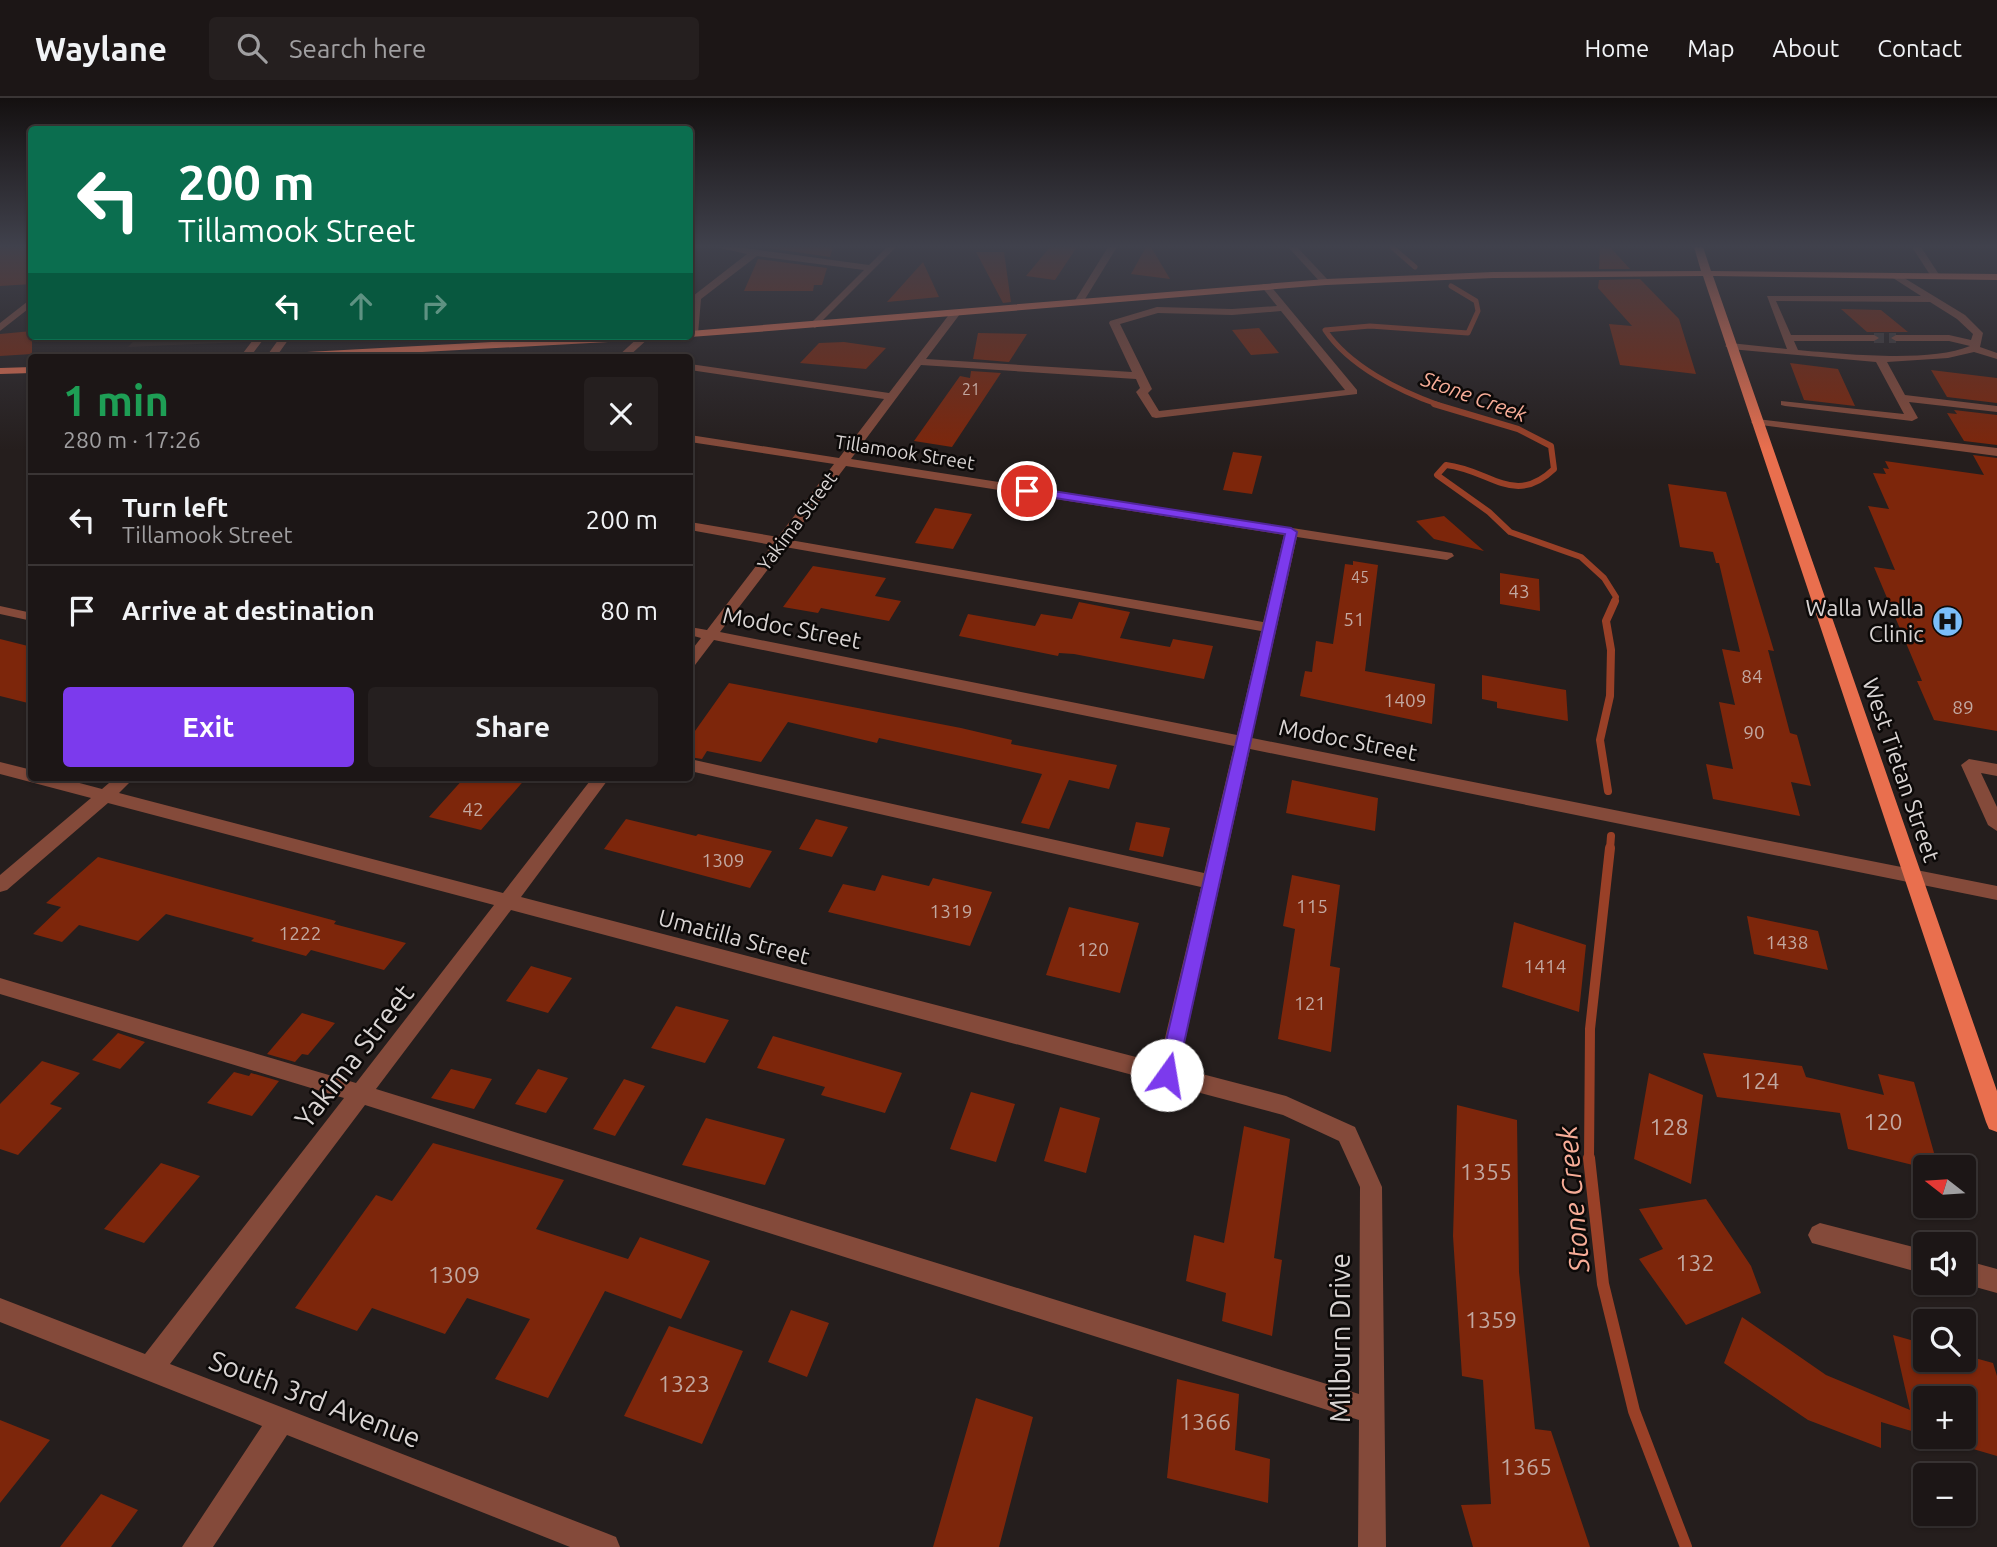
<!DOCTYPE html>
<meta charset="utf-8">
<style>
body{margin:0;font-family:Ubuntu,sans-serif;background:#251f1f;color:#f1f3f6;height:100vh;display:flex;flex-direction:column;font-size:26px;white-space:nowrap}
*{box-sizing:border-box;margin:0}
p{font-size:23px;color:#a09fa1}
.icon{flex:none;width:38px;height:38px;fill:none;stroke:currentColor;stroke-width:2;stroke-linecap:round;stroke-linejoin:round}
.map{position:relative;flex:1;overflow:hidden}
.drawer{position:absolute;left:28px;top:256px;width:665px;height:427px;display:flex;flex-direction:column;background:#1c1616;border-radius:7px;box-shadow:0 2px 5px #0004,0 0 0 2px #3a3535}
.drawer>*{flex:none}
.guide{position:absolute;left:28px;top:28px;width:665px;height:214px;border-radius:7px;box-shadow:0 2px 5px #0004,0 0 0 2px #3a3535;background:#0b6e4f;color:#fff;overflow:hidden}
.needle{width:46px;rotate:287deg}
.tools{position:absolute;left:1913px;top:1057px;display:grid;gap:14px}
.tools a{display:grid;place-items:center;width:63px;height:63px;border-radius:7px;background:#1c1616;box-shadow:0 2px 5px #0004,0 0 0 2px #3a3535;font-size:35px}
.pin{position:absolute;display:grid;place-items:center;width:60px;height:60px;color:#fff;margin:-30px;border:4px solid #fff;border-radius:50%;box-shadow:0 2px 7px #0007}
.me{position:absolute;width:77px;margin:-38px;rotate:13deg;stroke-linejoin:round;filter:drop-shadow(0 0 5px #0008)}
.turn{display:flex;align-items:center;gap:24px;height:147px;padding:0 35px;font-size:32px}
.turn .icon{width:91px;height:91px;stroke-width:2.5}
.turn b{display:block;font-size:49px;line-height:60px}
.lanes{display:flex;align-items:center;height:66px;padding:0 35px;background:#0003;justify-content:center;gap:35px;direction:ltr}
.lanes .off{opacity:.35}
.round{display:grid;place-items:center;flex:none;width:74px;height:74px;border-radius:7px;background:#251f1f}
.headline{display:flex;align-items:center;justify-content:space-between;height:119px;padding:0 35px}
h1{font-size:42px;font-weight:700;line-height:52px;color:#1e9e55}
.primary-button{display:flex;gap:14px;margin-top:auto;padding:14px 35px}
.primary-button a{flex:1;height:80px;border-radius:7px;background:#7c3aed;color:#fff;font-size:28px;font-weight:700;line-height:80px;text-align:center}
.primary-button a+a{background:#251f1f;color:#f1f3f6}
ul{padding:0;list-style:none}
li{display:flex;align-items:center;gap:21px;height:91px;padding:0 35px;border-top:2px solid #3a3535}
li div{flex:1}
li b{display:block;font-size:26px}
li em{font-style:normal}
header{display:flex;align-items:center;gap:42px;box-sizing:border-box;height:98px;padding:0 35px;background:#1c1616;border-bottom:2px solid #3a3535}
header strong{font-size:33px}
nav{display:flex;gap:38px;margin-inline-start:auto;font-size:24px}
.search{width:490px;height:63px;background:#251f1f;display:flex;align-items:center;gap:18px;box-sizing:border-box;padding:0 24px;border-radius:7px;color:#a09fa1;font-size:26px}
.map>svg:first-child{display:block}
</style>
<header>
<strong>Waylane</strong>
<div class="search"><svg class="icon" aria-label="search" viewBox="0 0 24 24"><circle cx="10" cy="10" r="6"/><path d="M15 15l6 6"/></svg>Search here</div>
<nav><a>Home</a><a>Map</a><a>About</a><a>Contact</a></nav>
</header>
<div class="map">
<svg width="1997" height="1449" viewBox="0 0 1997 1449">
<rect width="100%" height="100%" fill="#251e1d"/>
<path fill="#322622" d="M 138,238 L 379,238 L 128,249 Z"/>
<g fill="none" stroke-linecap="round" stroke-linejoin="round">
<path stroke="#994027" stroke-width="5" d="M 1392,149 L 1415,169
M 1439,307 C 1399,293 1349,268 1325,232 L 1370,228 L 1468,235 L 1478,213 L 1476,203 L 1451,188"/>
<path stroke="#994027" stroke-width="6" d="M 1434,306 L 1518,331 L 1551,348 L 1554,371 C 1514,409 1491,372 1446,367 L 1437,377 L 1489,414 L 1510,434 L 1581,459 L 1604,480 L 1616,499 L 1614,504"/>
<path stroke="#994027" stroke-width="8" d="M 1608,693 L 1600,642 L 1610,598 L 1611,552 L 1606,523 L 1615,503
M 1610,751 L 1611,738"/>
<path stroke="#994027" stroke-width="10" d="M 1589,1061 L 1590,931 L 1610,750"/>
<path stroke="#994027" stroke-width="12" d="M 1589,1060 L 1603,1186 L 1634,1313 L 1686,1449"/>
</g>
<path fill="#7d260b" d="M 0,149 L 32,149 L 32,186 L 0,188 Z
M 762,149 L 833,149 L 830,159 Z
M 1050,149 L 1077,149 L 1055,182 L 1026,178 Z
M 1146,149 L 1151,149 L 1170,181 L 1131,176 Z
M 1600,149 L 1610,149 L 1630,171 L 1599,171 Z
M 976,154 L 1004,154 L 1011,204 L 1003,205 Z
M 758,161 L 827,170 L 822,187 L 814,187 L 813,193 L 744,193 Z
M 923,164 L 939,199 L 887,204 Z
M 1640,181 L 1679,221 L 1696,276 L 1620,267 L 1609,226 L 1632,228 L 1598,190 L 1599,182 Z
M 1841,211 L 1881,212 L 1908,234 L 1867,234 Z
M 1259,230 L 1279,255 L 1251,257 L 1232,232 Z
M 32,233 L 32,256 L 0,258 L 0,236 Z
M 978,235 L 1027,236 L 1009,264 L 973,261 Z
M 844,244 L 886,250 L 866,271 L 800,265 L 819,245 Z
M 1790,265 L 1838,271 L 1855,308 L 1804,302 Z
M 1931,272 L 1997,280 L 1997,305 L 1947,299 Z
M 971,273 L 1001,275 L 952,349 L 914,343 L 960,278 L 970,280 Z
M 1954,312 L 1997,317 L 1997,347 L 1964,343 L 1947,315 L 1957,316 Z
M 1233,354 L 1262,358 L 1252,396 L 1223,392 Z
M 1973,357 L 1997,360 L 1997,633 L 1934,622 L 1917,583 L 1922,583 L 1874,469 L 1895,472 L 1868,408 L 1889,411 L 1873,375 L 1886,376 L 1883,370 L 1889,371 L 1885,363 L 1984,377 Z
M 1668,386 L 1726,394 L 1774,553 L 1768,552 L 1790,635 L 1797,637 L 1811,688 L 1791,684 L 1800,718 L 1713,701 L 1706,666 L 1733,671 L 1719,604 L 1735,607 L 1722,551 L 1740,554 L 1719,465 L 1716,465 L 1713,454 L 1680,449 Z
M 935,410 L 972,416 L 953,451 L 915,445 Z
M 1444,418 L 1484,453 L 1434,441 L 1416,423 Z
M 1353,463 L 1378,467 L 1365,573 L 1435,586 L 1432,626 L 1300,598 L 1305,573 L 1312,574 L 1316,543 L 1333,546 L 1345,466 L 1353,467 Z
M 813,468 L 886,480 L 875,498 L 901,503 L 889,523 L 821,510 L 818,515 L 783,509 Z
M 1500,475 L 1539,481 L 1540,513 L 1500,506 Z
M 1079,504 L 1130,514 L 1120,540 L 1170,549 L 1173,541 L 1213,548 L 1204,581 L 1074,556 L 1059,555 L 1058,558 L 959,538 L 968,516 L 1035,528 L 1041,516 L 1072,521 Z
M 0,541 L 32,549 L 32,606 L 0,598 Z
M 1482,577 L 1566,592 L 1568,623 L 1497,610 L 1497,604 L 1482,601 Z
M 729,585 L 961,630 L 1012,642 L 1011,646 L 1117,667 L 1109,691 L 1069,682 L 1049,731 L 1021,725 L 1042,676 L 879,640 L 877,645 L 788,624 L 761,664 L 707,653 L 702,661 L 690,659 L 690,640 Z
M 465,679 L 527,679 L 481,732 L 429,719 Z
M 1292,682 L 1378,700 L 1375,733 L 1286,715 Z
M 626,721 L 696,738 L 698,736 L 772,753 L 750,790 L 604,751 Z
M 816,721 L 848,729 L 832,759 L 799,751 Z
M 1136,724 L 1170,730 L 1163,759 L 1129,752 Z
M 98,759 L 336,823 L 334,826 L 406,845 L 384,872 L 311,852 L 306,858 L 251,843 L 254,840 L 166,816 L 138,843 L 79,827 L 62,844 L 33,836 L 61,809 L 46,805 Z
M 882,777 L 929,788 L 933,780 L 992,794 L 970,848 L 828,814 L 843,786 L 875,793 Z
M 1292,777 L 1340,787 L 1330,868 L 1340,870 L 1331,954 L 1278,941 L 1295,831 L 1283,828 Z
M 1069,809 L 1139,825 L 1120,895 L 1046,877 Z
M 1747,818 L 1818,833 L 1828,872 L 1754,856 Z
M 1514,824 L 1586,847 L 1579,914 L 1502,889 Z
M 531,868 L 572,880 L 548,915 L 506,903 Z
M 676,908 L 729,922 L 705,965 L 651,950 Z
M 302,915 L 335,925 L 308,957 L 302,956 L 295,964 L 267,956 Z
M 118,935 L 145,944 L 120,971 L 92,962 Z
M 773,938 L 902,975 L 885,1015 L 821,997 L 825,989 L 757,970 Z
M 1703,955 L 1802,968 L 1806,979 L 1884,997 L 1878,976 L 1914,984 L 1938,1069 L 1921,1069 L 1848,1051 L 1840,1015 L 1717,999 Z
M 42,963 L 80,975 L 50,1006 L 62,1010 L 18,1057 L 0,1051 L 0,1006 Z
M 451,971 L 492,981 L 474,1011 L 431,1000 Z
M 538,971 L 568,980 L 546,1015 L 515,1006 Z
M 234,974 L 249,978 L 251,975 L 279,983 L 252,1018 L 207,1005 Z
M 1649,975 L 1703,997 L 1691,1086 L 1634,1061 Z
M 624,981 L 645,988 L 615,1038 L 593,1031 Z
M 971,994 L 1015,1006 L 996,1064 L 950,1051 Z
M 1457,1007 L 1517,1022 L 1519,1174 L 1535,1331 L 1551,1333 L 1590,1449 L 1473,1449 L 1461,1407 L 1491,1406 L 1483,1282 L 1462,1278 L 1453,1138 Z
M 1060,1009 L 1100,1020 L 1086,1075 L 1044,1063 Z
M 706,1020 L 785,1041 L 765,1087 L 682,1067 Z
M 1244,1028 L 1290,1041 L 1274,1160 L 1282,1162 L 1272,1238 L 1222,1223 L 1226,1195 L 1186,1183 L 1194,1137 L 1224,1145 Z
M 433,1045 L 564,1082 L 536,1131 L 628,1161 L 640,1139 L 710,1163 L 681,1221 L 605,1193 L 548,1300 L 495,1281 L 530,1221 L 467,1200 L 445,1236 L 372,1210 L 357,1233 L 295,1210 L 376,1097 L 392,1103 Z
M 161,1065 L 200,1078 L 144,1145 L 104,1131 Z
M 1706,1101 L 1751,1168 L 1761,1195 L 1686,1227 L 1639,1161 L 1663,1151 L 1639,1111 Z
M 791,1212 L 829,1225 L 807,1279 L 768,1264 Z
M 1742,1219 L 1826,1277 L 1910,1312 L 1893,1237 L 1925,1246 L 1925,1262 L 1964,1262 L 1964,1257 L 1993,1265 L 1997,1278 L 1997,1358 L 1932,1339 L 1964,1339 L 1964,1300 L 1925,1300 L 1925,1337 L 1881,1324 L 1881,1350 L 1808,1322 L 1724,1265 Z
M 669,1228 L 743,1253 L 702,1346 L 624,1318 Z
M 1177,1281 L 1239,1296 L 1235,1352 L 1270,1361 L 1268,1405 L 1167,1380 Z
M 976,1300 L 1033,1319 L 999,1449 L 933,1449 Z
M 0,1322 L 50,1342 L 0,1405 Z
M 101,1396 L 138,1412 L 111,1449 L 60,1449 Z"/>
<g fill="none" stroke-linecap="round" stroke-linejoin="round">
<path stroke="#403938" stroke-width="10" stroke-dasharray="10 5" stroke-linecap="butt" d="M 1874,240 L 1896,240"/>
<path fill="#844a3a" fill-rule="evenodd" d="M 715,149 L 737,149 L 869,167 L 887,149 L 896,149 L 815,230 L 810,227 L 811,225 L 864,172 L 757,158 L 701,201 L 698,236 L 689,238 L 693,198 L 747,156 Z
M 1108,149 L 1117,149 L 1082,206 L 1076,206 L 1074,204 Z
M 1288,149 L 1297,149 L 1328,182 L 1328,186 L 1322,186 Z
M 1912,149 L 1921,149 L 1940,178 L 1938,180 L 1932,180 Z
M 1896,175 L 1965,217 L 1983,235 L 1980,249 L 1997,255 L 1997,261 L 1974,254 L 1948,260 L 1887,264 L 1905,297 L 1997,308 L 1997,314 L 1909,304 L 1918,320 L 1912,323 L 1785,308 L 1781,307 L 1781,303 L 1904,316 L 1876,264 L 1730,251 L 1725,248 L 1730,245 L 1787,251 L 1767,198 L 1921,198 L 1893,180 L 1891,178 ZM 1776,203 L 1930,204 L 1957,221 L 1973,236 L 1971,242 L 1949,237 L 1896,237 L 1891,240 L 1896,243 L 1949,243 L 1970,248 C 1930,265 1843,256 1798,252 L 1794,243 L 1874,243 L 1879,240 L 1874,237 L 1791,237 Z
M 1263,186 L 1269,186 L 1357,292 L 1357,296 L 1156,320 L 1152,319 L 1136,294 L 1140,290 L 1136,281 L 921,267 L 851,361 L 1452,455 L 1454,458 L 1447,462 L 1297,439 L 1252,640 L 1997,788 L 1997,802 L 1250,651 L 1179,970 L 1286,998 L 1355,1029 L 1382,1089 L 1386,1449 L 1358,1449 L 1359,1322 L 365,1007 L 170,1266 L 606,1435 L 616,1439 L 620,1449 L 570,1449 L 287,1337 L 213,1449 L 182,1449 L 262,1328 L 0,1224 L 0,1200 L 145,1256 L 344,1000 L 0,896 L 0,880 L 356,985 L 494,807 L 108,705 L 7,792 L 0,794 L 0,777 L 91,700 L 0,676 L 0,664 L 32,672 L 32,679 L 57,679 L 102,691 L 116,679 L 135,679 L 119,695 L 503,795 L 593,679 L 610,679 L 521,799 L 1159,965 L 1201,789 L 690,673 L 690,661 L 1204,775 L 1234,648 L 714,542 L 695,567 L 690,569 L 690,554 L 701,540 L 690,537 L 690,529 L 707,532 L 772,447 L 690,432 L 690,424 L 778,439 L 834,366 L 690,344 L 690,337 L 839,360 L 884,301 L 690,272 L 690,266 L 889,295 L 951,214 L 955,213 L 960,216 L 926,261 L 1132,274 L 1109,225 L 1110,223 L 1157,209 L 1232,211 L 1277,208 L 1261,188 ZM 1281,213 L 1345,292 L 1159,313 L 1148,295 L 1152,291 L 1120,226 L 1158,215 L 1232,217 ZM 846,368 L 1284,437 L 1263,524 L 790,442 ZM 785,449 L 1261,533 L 1237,637 L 720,534 ZM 511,812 L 1283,1017 L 1339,1043 L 1360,1089 L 1359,1296 L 376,991 Z
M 32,200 L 32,208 L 0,233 L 0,225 Z
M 256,238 L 266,238 L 250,259 L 240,259 Z
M 281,238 L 291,238 L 276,259 L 266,259 Z
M 640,238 L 650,239 L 628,259 L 617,259 Z
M 1757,321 L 1997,350 L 1997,358 L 1753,326 L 1751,324 Z
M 0,508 L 32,515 L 32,523 L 0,516 Z
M 1969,661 L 1997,666 L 1997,678 L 1981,675 L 1997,709 L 1997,733 L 1988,727 L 1961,667 Z
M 1820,1125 L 1925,1152 L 1925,1176 L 1812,1145 L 1808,1137 L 1812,1129 Z
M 1964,1162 L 1997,1171 L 1997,1195 L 1961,1185 L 1964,1185 Z"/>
<path fill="#e96f4e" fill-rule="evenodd" d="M 1694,149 L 1703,149 L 1711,173 L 1997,176 L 1997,182 L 1713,178 L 1997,993 L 1997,1034 L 1989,1031 L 1986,1024 L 1703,178 L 1493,180 L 1326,187 L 769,233 L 690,239 L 686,238 L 690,238 L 690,233 L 1326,181 L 1493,174 L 1701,173 Z
M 605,238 L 668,238 L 663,241 L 330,259 L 265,259 L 270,256 Z
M 32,269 L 32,275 L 0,276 L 0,270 Z"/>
</g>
<linearGradient id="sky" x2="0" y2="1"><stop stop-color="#141010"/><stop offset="0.42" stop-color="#40414c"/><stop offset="1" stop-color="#40414c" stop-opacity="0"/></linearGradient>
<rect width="1997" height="352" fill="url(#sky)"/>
<path fill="#7c3aed" stroke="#51269a" stroke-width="2" d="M 1027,389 L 1291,430 L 1297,434 L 1177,977 L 1174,983 L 1167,986 L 1160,983 L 1158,977 L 1285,436 L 1023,395 L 1021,393 Z"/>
<defs>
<symbol id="hospital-disc" viewBox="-11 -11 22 22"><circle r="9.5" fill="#7bbef9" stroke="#0c0908"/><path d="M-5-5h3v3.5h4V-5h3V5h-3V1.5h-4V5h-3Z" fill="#111"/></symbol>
</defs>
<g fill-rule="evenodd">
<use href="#hospital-disc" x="1930" y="506" width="35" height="35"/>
</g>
<g text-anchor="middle" stroke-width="5" stroke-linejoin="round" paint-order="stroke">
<g font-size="16" fill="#c2a8a1">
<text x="971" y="297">21</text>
<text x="1360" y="485">45</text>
</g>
<g font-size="19" fill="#d9d4d3" stroke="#0c0908">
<text transform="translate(905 354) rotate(9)" y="7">Tillamook Street</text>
<text transform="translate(797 423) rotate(-53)" y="7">Yakima Street</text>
</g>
<g font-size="19" fill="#c2a8a1">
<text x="1519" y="500">43</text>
<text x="1354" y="528">51</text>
<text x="1752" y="585">84</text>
<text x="1405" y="609">1409</text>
<text x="1963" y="616">89</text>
<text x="1754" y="641">90</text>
<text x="473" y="718">42</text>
<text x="723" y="769">1309</text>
<text x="1312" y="815">115</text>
<text x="951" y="820">1319</text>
<text x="300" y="842">1222</text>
<text x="1787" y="851">1438</text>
<text x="1093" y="858">120</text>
<text x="1545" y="875">1414</text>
<text x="1310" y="912">121</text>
</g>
<g font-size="21" font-style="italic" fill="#f8ad98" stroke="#0c0908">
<text transform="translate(1474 299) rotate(20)" y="7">Stone Creek</text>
</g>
<g font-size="23" fill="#d9d4d3" stroke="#0c0908" text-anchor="end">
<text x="1924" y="518">Walla Walla<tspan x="1924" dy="26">Clinic</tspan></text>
</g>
<g font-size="23" fill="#d9d4d3" stroke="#0c0908">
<text transform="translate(792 530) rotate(11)" y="8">Modoc Street</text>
<text transform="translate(1348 642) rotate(11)" y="8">Modoc Street</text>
<text transform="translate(1901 672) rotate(71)" y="8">West Tietan Street</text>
<text transform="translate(734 839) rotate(15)" y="8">Umatilla Street</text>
</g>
<g font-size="23" fill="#c2a8a1">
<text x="1760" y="991">124</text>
<text x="1883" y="1032">120</text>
<text x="1669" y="1037">128</text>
<text x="1486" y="1082">1355</text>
<text x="1695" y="1173">132</text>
<text x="454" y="1185">1309</text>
<text x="1491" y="1230">1359</text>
<text x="684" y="1294">1323</text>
<text x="1205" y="1332">1366</text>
<text x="1526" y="1377">1365</text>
</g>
<g font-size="28" fill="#d9d4d3" stroke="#0c0908">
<text transform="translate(354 958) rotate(-52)" y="10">Yakima Street</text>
<text transform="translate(1340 1240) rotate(-90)" y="10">Milburn Drive</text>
<text transform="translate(315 1301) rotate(21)" y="10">South 3rd Avenue</text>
</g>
<g font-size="28" font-style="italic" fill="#f8ad98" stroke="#0c0908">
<text transform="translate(1573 1101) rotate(-95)" y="10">Stone Creek</text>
</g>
</g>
</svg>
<div class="tools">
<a><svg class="needle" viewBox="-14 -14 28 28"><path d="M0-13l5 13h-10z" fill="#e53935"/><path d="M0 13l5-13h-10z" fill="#a09fa1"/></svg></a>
<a><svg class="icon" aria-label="sound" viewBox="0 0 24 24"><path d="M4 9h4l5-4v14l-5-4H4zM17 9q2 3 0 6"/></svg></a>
<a><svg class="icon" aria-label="search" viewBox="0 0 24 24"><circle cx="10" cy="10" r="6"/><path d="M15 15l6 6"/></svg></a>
<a>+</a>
<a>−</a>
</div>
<div class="pin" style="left:1027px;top:393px;background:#d93025"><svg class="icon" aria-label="arrive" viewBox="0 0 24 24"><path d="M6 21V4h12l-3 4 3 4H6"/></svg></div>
<svg class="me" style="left:1167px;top:977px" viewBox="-20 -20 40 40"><circle r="19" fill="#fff"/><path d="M0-13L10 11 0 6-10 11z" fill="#7c3aed"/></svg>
<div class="guide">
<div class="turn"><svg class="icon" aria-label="left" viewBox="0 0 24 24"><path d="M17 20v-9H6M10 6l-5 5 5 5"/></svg><div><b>200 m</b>Tillamook Street</div></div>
<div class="lanes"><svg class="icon" aria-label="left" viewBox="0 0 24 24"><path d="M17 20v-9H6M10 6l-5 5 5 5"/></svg><svg class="icon off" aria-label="ahead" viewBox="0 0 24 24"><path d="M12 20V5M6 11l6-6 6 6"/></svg><svg class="icon off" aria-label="right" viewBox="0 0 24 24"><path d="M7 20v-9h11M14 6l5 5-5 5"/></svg></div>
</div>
<section class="drawer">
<div class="headline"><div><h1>1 min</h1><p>280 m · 17:26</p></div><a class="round"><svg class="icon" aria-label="close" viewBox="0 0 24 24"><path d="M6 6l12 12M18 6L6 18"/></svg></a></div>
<ul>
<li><svg class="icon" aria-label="left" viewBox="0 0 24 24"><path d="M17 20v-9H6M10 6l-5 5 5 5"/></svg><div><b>Turn left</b><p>Tillamook Street</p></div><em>200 m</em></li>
<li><svg class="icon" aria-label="arrive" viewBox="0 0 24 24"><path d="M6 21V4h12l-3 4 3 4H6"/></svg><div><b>Arrive at destination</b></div><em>80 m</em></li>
</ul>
<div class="primary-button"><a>Exit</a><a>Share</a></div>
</section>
</div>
